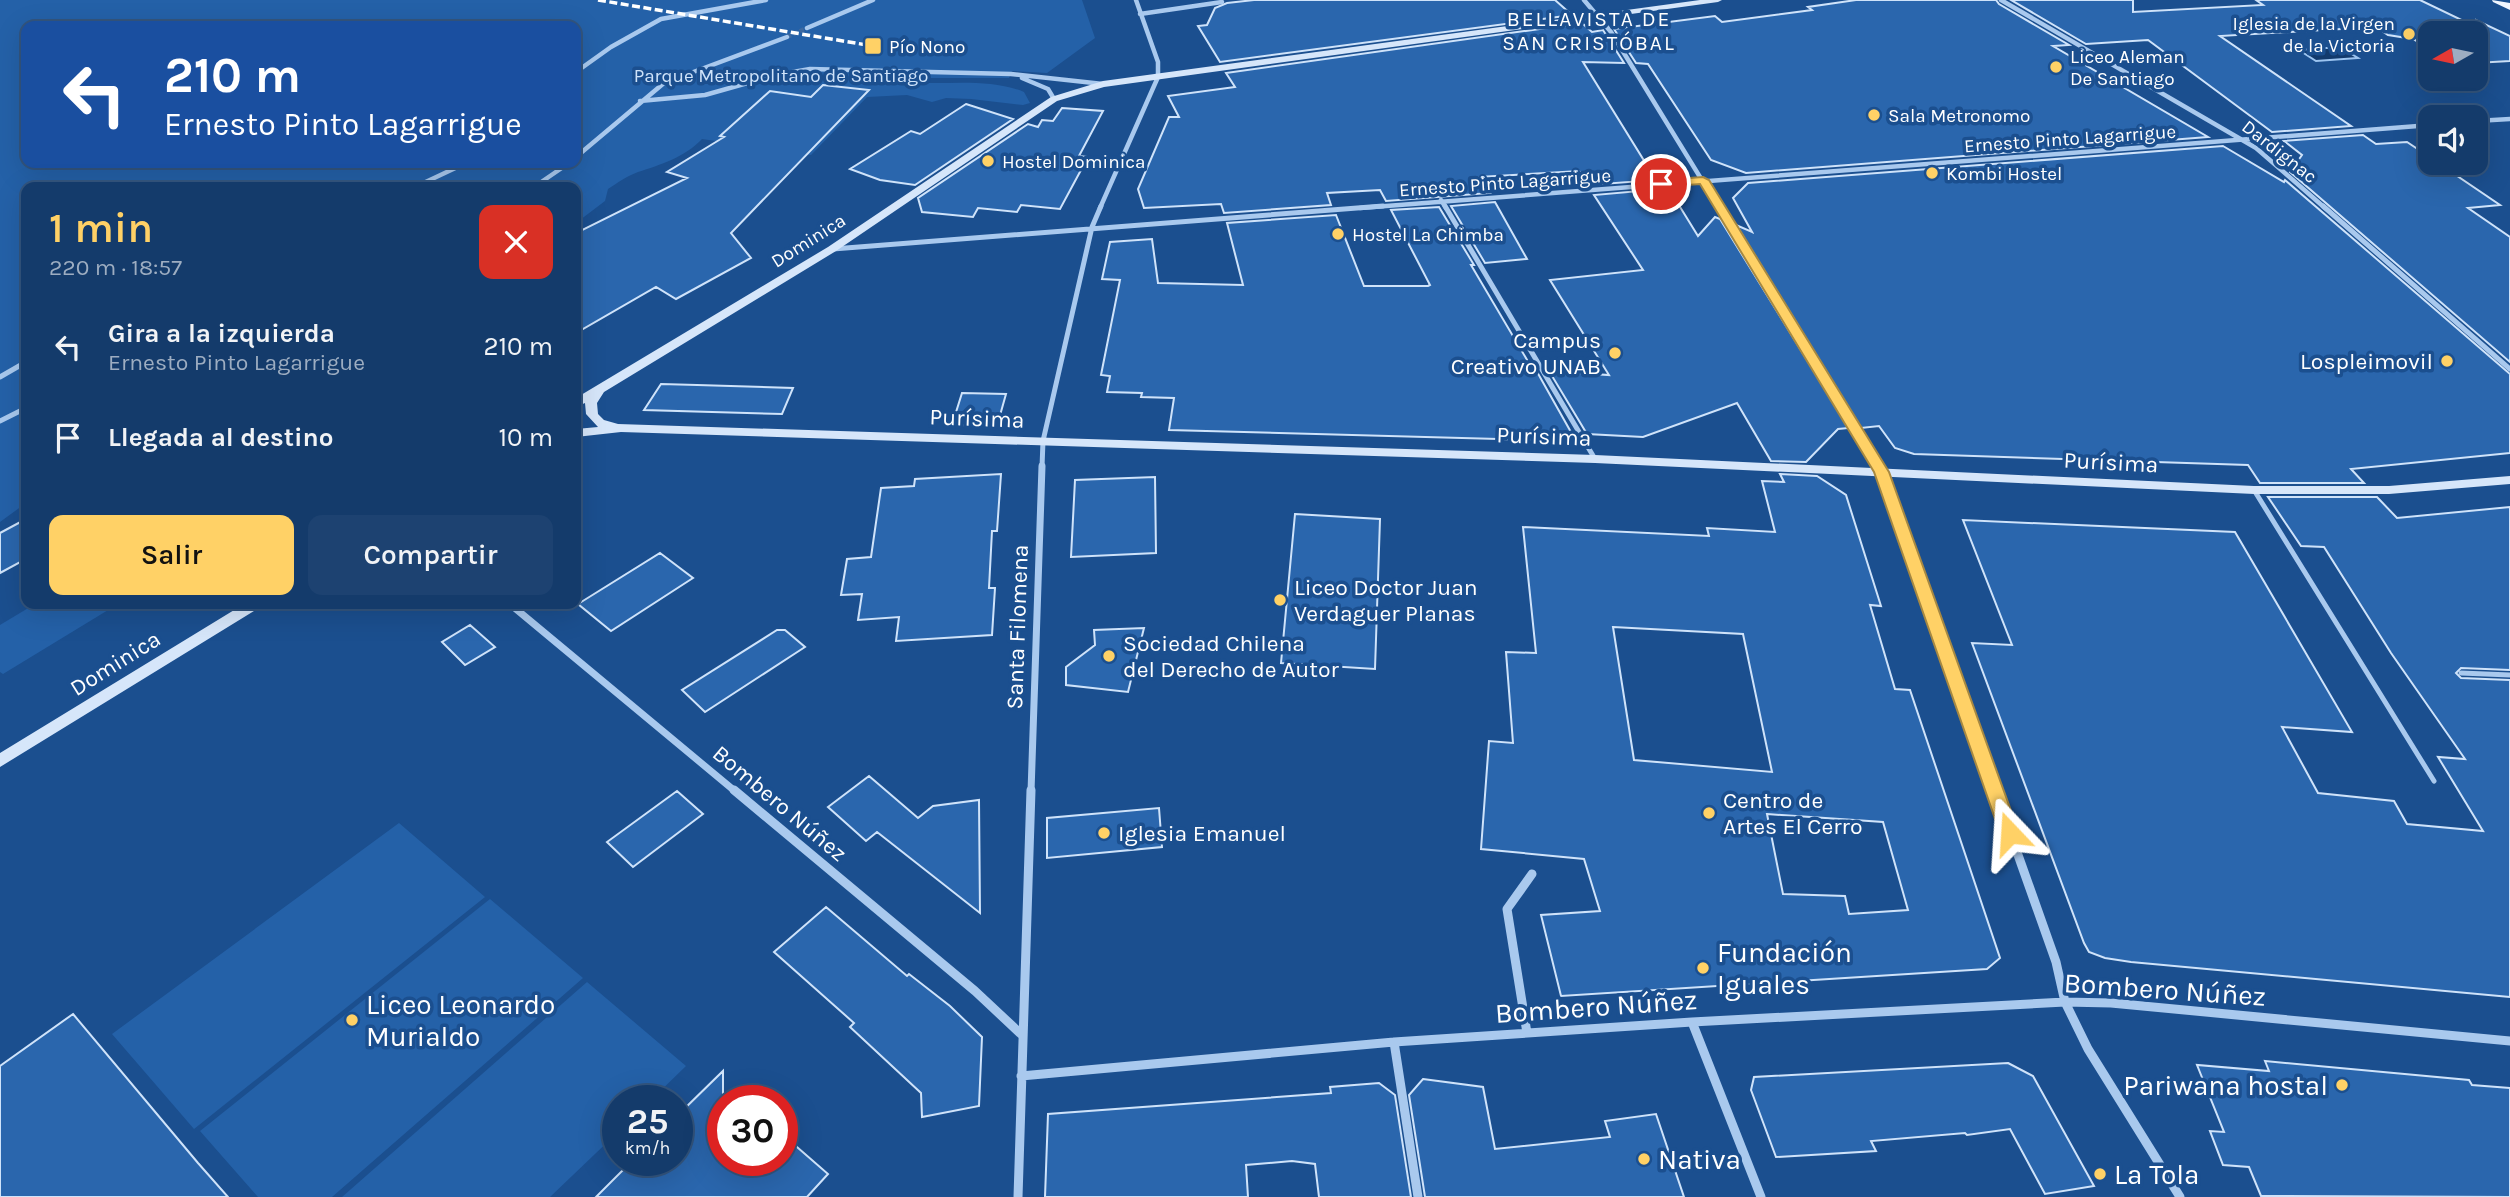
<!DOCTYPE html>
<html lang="es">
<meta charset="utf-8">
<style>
body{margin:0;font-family:Karla,sans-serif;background:#1d4271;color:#f1f3f6;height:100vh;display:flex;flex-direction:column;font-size:26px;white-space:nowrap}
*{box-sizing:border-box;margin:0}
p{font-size:23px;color:#9dadc1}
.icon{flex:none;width:38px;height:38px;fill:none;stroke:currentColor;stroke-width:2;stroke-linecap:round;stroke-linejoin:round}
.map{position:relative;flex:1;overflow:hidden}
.sheet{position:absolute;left:21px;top:182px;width:560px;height:427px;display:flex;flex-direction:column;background:#143b6b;border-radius:14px;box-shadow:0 7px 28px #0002,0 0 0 2px #33557e}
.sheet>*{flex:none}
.top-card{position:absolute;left:21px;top:21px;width:560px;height:147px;border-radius:14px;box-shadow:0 7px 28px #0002,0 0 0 2px #33557e;background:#1a4fa0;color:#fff;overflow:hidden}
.needle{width:46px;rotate:261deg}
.fabs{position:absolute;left:2418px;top:21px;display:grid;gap:14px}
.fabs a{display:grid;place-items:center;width:70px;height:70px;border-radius:14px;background:#143b6b;box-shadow:0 7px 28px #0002,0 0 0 2px #33557e;font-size:35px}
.speed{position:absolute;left:602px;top:1085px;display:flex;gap:14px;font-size:35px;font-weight:700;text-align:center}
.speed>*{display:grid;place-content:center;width:91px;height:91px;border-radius:50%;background:#143b6b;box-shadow:0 7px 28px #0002,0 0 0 2px #33557e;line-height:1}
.speed small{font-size:18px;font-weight:400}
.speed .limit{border:10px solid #d22;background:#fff;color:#111}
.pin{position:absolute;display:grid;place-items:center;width:60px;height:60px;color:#fff;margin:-30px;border:4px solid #fff;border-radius:50%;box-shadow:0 2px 7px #0007}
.me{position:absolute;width:77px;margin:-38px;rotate:340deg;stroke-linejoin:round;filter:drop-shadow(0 0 5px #0008)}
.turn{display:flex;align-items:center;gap:24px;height:147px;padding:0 28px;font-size:32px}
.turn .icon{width:91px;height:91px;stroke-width:2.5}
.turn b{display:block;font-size:49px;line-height:60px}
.round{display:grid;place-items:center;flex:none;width:74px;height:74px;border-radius:14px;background:#1d4271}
.summary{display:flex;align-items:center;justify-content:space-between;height:119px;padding:0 28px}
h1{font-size:42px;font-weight:600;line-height:52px;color:#ffd166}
.action{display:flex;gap:14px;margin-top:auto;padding:14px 28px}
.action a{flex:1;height:80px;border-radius:14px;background:#ffd166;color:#111;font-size:28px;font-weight:600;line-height:80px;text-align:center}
.action a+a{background:#1d4271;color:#f1f3f6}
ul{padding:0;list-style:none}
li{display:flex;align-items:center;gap:21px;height:91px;padding:0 28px}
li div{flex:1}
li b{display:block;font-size:26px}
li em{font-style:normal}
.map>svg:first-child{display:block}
</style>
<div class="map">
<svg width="2510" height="1197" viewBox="0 0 2510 1197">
<rect width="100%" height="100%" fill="#1b4f8f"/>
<path fill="#2461a8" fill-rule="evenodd" d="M 0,0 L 1082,0 L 1095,38 L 1047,73 L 1012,71 L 1009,78 L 885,78 C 930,90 980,74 1024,92 L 1030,103 L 1023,105 L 971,99 L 946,98 L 932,102 L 907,95 L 867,97 L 811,155 L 702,139 C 685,157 660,165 638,172 C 627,176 617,183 608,189 L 605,201 L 576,223 L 576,187 L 26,187 L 26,503 L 0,522 ZM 26,26 L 576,26 L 576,163 L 26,163 Z
M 35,604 L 118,604 L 3,674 L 0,672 L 0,625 Z
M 399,823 L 485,897 L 194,1129 L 112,1034 Z
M 490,899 L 583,978 L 332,1197 L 258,1197 L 200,1131 Z
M 587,982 L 686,1066 L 650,1101 L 618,1101 L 618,1132 L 550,1197 L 342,1197 Z"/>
<path fill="#123a6d" stroke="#9cc4f0" stroke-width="2" d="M 2340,47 L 2358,58 L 2316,61 L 2299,50 Z"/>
<path fill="#2a66ad" stroke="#cfe3fa" stroke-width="2" fill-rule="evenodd" d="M 1254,0 L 1555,0 L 1572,15 L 1220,62 L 1198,26 L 1207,25 L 1215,8 L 1227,3 Z
M 1856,0 L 1996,0 L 1999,4 L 2069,45 L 2053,46 L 2208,137 L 1746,173 L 1711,160 L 1648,64 L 1636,63 L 1614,29 L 1715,16 L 1722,22 L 1812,10 L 1808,7 Z
M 2011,0 L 2133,0 L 2133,12 L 2263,5 L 2256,0 L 2420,0 L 2476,27 L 2476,20 L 2510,36 L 2510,61 L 2476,63 L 2476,33 L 2431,33 L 2431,48 L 2428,48 L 2413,39 L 2388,35 L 2376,27 L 2220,36 L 2351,126 L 2272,132 L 2148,40 L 2086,44 Z
M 1582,23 L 1592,32 L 1603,30 L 1624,63 L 1583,62 L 1656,180 L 1589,185 L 1579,171 L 1480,177 L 1490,193 L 1386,201 L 1380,190 L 1327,193 L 1331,205 L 1224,213 L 1221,204 L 1144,208 L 1138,189 L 1169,117 L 1179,117 L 1168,96 L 1235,87 L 1226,73 Z
M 823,85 L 869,90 L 731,233 L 751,258 L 676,299 L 656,287 L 576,333 L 576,233 L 687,178 L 667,172 L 724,137 L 720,136 L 770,91 L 811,97 Z
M 966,104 L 1013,119 L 915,185 L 880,180 L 850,169 L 911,131 L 920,134 Z
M 1062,108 L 1103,111 L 1079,156 L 1088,157 L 1060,209 L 1021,205 L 1017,212 L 978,208 L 973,217 L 922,212 L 918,198 L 1028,124 L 1038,127 L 1042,120 L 1053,121 Z
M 2363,135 L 2376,144 L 2407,142 L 2431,158 L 2431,163 L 2438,163 L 2500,205 L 2468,208 L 2510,237 L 2510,362 L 2290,172 L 2302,155 L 2284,141 Z
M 2223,146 L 2284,182 L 2285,180 L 2510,374 L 2510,453 L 2351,469 L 2364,483 L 2260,483 L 2248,465 L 1914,454 L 1895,448 L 1879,426 L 1861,428 L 1736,225 L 1752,232 L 1733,198 L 1748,183 Z
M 1662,189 L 1667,198 L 1677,202 L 1698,236 L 1715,217 L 1720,219 L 1849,428 L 1838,429 L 1806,462 L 1771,461 L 1737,403 L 1643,437 L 1587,434 L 1549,371 L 1609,375 L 1550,280 L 1643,270 L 1594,195 Z
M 1495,202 L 1527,259 L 1485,263 L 1451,206 Z
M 1439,207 L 1474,265 L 1471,265 L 1533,370 L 1536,370 L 1576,441 L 1169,430 L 1174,398 L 1141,397 L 1142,393 L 1107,392 L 1110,376 L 1101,375 L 1120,280 L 1102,279 L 1110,242 L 1152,239 L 1158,283 L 1243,285 L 1227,223 L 1336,215 L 1364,286 L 1428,286 L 1430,285 L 1391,210 Z
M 661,384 L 697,385 L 793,388 L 782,414 L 644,410 Z
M 962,393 L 1006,394 L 997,426 L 952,425 Z
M 1001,474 L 997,531 L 992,531 L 989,588 L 995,588 L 992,635 L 896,641 L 899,617 L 858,620 L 862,594 L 841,595 L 847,559 L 871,557 L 881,488 L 914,486 L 915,479 Z
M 1780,474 L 1817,476 L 1846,495 L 1881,606 L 1870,605 L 1895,689 L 1910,690 L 2000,958 L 1987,969 L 1561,996 L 1541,915 L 1600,911 L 1584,859 L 1481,849 L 1489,741 L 1513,743 L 1506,652 L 1536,653 L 1523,527 L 1709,536 L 1707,528 L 1775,532 L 1762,481 L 1784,482 ZM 1613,627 L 1743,634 L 1772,772 L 1634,760 ZM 1767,814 L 1883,822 L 1908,910 L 1849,914 L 1845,896 L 1783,894 Z
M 1155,477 L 1156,553 L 1071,557 L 1075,480 Z
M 2268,497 L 2377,497 L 2397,518 L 2510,507 L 2510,670 L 2461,668 L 2456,673 L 2461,678 L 2510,680 L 2510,997 L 2131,962 L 2105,958 L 2089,952 L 2084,943 L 1972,643 L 2012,645 L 1963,520 L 2235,532 L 2352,732 L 2282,727 L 2318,793 L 2394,801 L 2407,824 L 2483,831 L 2438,757 L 2465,759 L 2391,653 L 2324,547 L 2301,546 Z
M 1295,514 L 1380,519 L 1375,669 L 1281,663 Z
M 26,519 L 26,559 L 0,573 L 0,533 Z
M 660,553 L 693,578 L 611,631 L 578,604 Z
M 470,625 L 495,647 L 465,665 L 442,642 Z
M 1144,628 L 1128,692 L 1066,685 L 1066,667 L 1095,645 L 1094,630 Z
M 777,630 L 785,630 L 805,647 L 705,712 L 682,690 Z
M 869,776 L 918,818 L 933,806 L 979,800 L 980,913 L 877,832 L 866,841 L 828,807 Z
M 677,791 L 703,814 L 633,867 L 607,842 Z
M 1159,808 L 1162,847 L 1047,858 L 1047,818 Z
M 826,907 L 907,976 L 909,974 L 950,1006 L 982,1037 L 979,1106 L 922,1117 L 921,1093 L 850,1027 L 854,1023 L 774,952 Z
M 73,1014 L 198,1163 L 228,1197 L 0,1197 L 0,1066 Z
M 2265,1061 L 2469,1080 L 2472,1085 L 2510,1088 L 2510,1197 L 2261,1196 L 2249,1167 L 2223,1165 L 2210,1131 L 2224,1132 L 2197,1065 L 2269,1071 Z
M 2008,1063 L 2033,1076 L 2094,1186 L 2045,1194 L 2010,1129 L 1967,1135 L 1965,1133 L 1871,1141 L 1876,1151 L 1776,1157 L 1751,1090 L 1754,1077 Z
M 723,1071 L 723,1160 L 782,1160 L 782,1134 L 828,1174 L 807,1197 L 596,1197 L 633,1160 L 677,1160 L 677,1116 Z
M 1423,1079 L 1483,1087 L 1495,1149 L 1610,1137 L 1605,1121 L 1656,1114 L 1684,1197 L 1425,1197 L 1409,1095 Z
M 1379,1083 L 1395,1095 L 1411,1197 L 1319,1197 L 1315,1164 L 1292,1161 L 1246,1165 L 1248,1197 L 1045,1197 L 1048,1114 L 1331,1093 L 1330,1087 Z"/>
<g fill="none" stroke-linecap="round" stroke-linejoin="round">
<path stroke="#3d69a0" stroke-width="4.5" stroke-dasharray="4.5 2.5" stroke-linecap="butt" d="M 787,37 L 807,28"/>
<path stroke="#a9c9ee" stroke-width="5" d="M 2254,490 L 2434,781
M 2461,673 L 2510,675"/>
<path stroke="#a9c9ee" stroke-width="4.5" d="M 1584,0 L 1611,32 L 1719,208
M 2001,0 L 2256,148 L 2325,208
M 1140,14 L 1222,2
M 807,28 L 873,0
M 576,72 L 611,47 L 661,19 L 766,0
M 1022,78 L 1048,89 L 1054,99
M 640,101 L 705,95 L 776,75 L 810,69 L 1011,74 L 1103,84
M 2476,121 L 2510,119
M 576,157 L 664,83 L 787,37
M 415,187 L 466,163
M 534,187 L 569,163
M 1441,200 L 1446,208
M 1100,208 L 1158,77 L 1158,62 L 1136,0
M 1360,208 L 2431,125"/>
<path stroke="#a9c9ee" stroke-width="5" d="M 1445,206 L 1595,459
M 1718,206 L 1879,467
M 2323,206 L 2510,369
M 833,249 L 1383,206
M 0,377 L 26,362
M 0,421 L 26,408
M 1042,467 L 1043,441 L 1092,227 L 1101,206"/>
<path stroke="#a9c9ee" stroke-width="7" d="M 1878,466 L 1996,792
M 510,604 L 736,792
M 1031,792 L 1042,466"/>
<path stroke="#a9c9ee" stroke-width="9" d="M 734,790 L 975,991 L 1022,1035
M 1995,790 L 2056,962 L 2065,1002 L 2088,1049 L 2180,1197
M 1692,1022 L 1761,1197
M 1527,1033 L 1507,909 L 1532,874
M 1394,1042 L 1418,1197
M 1021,1076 L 1394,1042 L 1692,1022 L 2065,1002 L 2111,1003 L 2510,1041
M 1018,1197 L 1031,790"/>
<path fill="#d6e6fa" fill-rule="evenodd" d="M 1700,0 L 1722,0 L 1718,2 L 1104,87 L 1057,101 L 836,251 L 604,392 L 597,403 L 598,414 L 604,420 L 618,424 L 1595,455 L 2254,486 L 2389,486 L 2510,476 L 2510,484 L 2389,494 L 2254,494 L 1595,463 L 621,432 L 576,437 L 576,429 L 598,427 L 586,414 L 585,403 L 576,407 L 576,398 L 828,247 L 1051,97 L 1103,81 Z
M 244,604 L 261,604 L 259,608 L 0,767 L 0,753 Z"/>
<path fill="#f0f6ff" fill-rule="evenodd" d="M 2492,0 L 2510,3 L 2510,10 L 2493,2 Z"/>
<path stroke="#fff" stroke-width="3.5" stroke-dasharray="8 3.5" stroke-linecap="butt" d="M 598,0 L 873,46"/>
</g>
<path fill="#ffd166" stroke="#a68842" stroke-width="2" d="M 1703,177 L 1709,180 L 1889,472 L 2019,833 L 2016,838 L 2010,841 L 2003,838 L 2000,833 L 1874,472 L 1700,184 L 1661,187 L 1656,184 L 1661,180 Z"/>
<g fill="#ffd166" stroke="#1b4f8f" stroke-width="2.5">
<circle cx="2409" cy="34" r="7"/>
<rect x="864" y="37" width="18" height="18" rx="3.5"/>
<circle cx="2056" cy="67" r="7"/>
<circle cx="1874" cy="115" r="7"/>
<circle cx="988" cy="161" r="7"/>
<circle cx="1932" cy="173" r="7"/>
<circle cx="1338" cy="234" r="7"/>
<circle cx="1615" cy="353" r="7"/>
<circle cx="2447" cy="361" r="7"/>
<circle cx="1280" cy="600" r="7"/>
<circle cx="1109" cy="656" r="7"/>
<circle cx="1709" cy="813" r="7"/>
<circle cx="1104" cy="833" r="7"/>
<circle cx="1703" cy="968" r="7"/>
<circle cx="352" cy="1020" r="7"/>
<circle cx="2342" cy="1085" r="7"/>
<circle cx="1644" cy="1159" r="7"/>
<circle cx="2100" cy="1174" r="7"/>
</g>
<g text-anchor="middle" stroke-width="7" stroke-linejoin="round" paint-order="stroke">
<g font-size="19" fill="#fff" stroke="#1b4f8f" text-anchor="start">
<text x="2395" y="30" text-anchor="end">Iglesia de la Virgen<tspan x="2395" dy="22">de la Victoria</tspan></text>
<text x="889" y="53">Pío Nono</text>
<text x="2070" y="63">Liceo Aleman<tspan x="2070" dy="22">De Santiago</tspan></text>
<text x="1888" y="122">Sala Metronomo</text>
<text x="1002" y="168">Hostel Dominica</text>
<text x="1946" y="180">Kombi Hostel</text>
<text x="1352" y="241">Hostel La Chimba</text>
</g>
<g font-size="19" fill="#cfe3fa" stroke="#1b4f8f">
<text x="781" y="82">Parque Metropolitano de Santiago</text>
</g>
<g font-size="19" fill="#fff" stroke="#1b4f8f">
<text transform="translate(2070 138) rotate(-4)" y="7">Ernesto Pinto Lagarrigue</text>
<text transform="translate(2280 151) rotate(38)" y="7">Dardignac</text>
<text transform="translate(1505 182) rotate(-4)" y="7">Ernesto Pinto Lagarrigue</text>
<text transform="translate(808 240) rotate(-32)" y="7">Dominica</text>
</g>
<g font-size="21" letter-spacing="2" fill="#fff" stroke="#1b4f8f">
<text x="1589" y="26">BELLAVISTA DE<tspan x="1589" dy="24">SAN CRISTÓBAL</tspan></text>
</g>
<g font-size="23" fill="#fff" stroke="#1b4f8f" text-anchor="start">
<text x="1601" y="348" text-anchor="end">Campus<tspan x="1601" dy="26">Creativo UNAB</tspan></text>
<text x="2433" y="369" text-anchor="end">Lospleimovil</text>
<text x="1294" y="595">Liceo Doctor Juan<tspan x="1294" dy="26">Verdaguer Planas</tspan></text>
<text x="1123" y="651">Sociedad Chilena<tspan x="1123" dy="26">del Derecho de Autor</tspan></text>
<text x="1723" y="808">Centro de<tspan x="1723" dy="26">Artes El Cerro</tspan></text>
<text x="1118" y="841">Iglesia Emanuel</text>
</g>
<g font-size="23" fill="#fff" stroke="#1b4f8f">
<text transform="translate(977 418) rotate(2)" y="8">Purísima</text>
<text transform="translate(1544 436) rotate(2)" y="8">Purísima</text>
<text transform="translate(2111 462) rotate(3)" y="8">Purísima</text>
<text transform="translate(1017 627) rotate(-88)" y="8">Santa Filomena</text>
<text transform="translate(115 663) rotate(-32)" y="8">Dominica</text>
<text transform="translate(780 803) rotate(40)" y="8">Bombero Núñez</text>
</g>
<g font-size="28" fill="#fff" stroke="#1b4f8f" text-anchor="start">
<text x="1717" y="962">Fundación<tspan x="1717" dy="32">Iguales</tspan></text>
<text x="366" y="1014">Liceo Leonardo<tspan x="366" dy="32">Murialdo</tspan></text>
<text x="2328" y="1095" text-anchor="end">Pariwana hostal</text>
<text x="1658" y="1169">Nativa</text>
<text x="2114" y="1184">La Tola</text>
</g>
<g font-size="28" fill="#fff" stroke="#1b4f8f">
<text transform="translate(2165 989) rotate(4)" y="10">Bombero Núñez</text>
<text transform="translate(1596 1006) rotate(-4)" y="10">Bombero Núñez</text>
</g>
</g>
</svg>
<div class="fabs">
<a><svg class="needle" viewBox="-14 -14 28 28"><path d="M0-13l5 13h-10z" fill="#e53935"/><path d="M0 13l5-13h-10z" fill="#9dadc1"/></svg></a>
<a><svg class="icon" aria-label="sound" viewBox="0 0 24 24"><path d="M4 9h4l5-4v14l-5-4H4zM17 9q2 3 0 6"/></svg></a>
</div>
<div class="speed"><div>25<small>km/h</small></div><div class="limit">30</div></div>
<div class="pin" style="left:1661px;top:184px;background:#d93025"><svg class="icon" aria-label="arrive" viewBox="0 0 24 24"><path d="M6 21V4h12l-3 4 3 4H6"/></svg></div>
<svg class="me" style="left:2010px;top:833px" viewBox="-20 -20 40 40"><path d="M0-17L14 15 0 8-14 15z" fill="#ffd166" stroke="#fff" stroke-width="4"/></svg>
<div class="top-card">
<div class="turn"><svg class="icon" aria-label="left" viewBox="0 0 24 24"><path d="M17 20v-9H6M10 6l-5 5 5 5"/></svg><div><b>210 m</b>Ernesto Pinto Lagarrigue</div></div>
</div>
<section class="sheet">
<div class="summary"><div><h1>1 min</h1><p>220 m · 18:57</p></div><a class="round" style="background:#d93025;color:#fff"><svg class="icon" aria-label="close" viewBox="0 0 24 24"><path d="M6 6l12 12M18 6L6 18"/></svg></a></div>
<ul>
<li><svg class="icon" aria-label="left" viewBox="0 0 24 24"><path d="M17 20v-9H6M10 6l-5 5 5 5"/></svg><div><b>Gira a la izquierda</b><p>Ernesto Pinto Lagarrigue</p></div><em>210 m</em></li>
<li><svg class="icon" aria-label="arrive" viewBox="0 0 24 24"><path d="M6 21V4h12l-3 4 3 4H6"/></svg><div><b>Llegada al destino</b></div><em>10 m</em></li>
</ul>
<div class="action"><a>Salir</a><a>Compartir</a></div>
</section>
</div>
